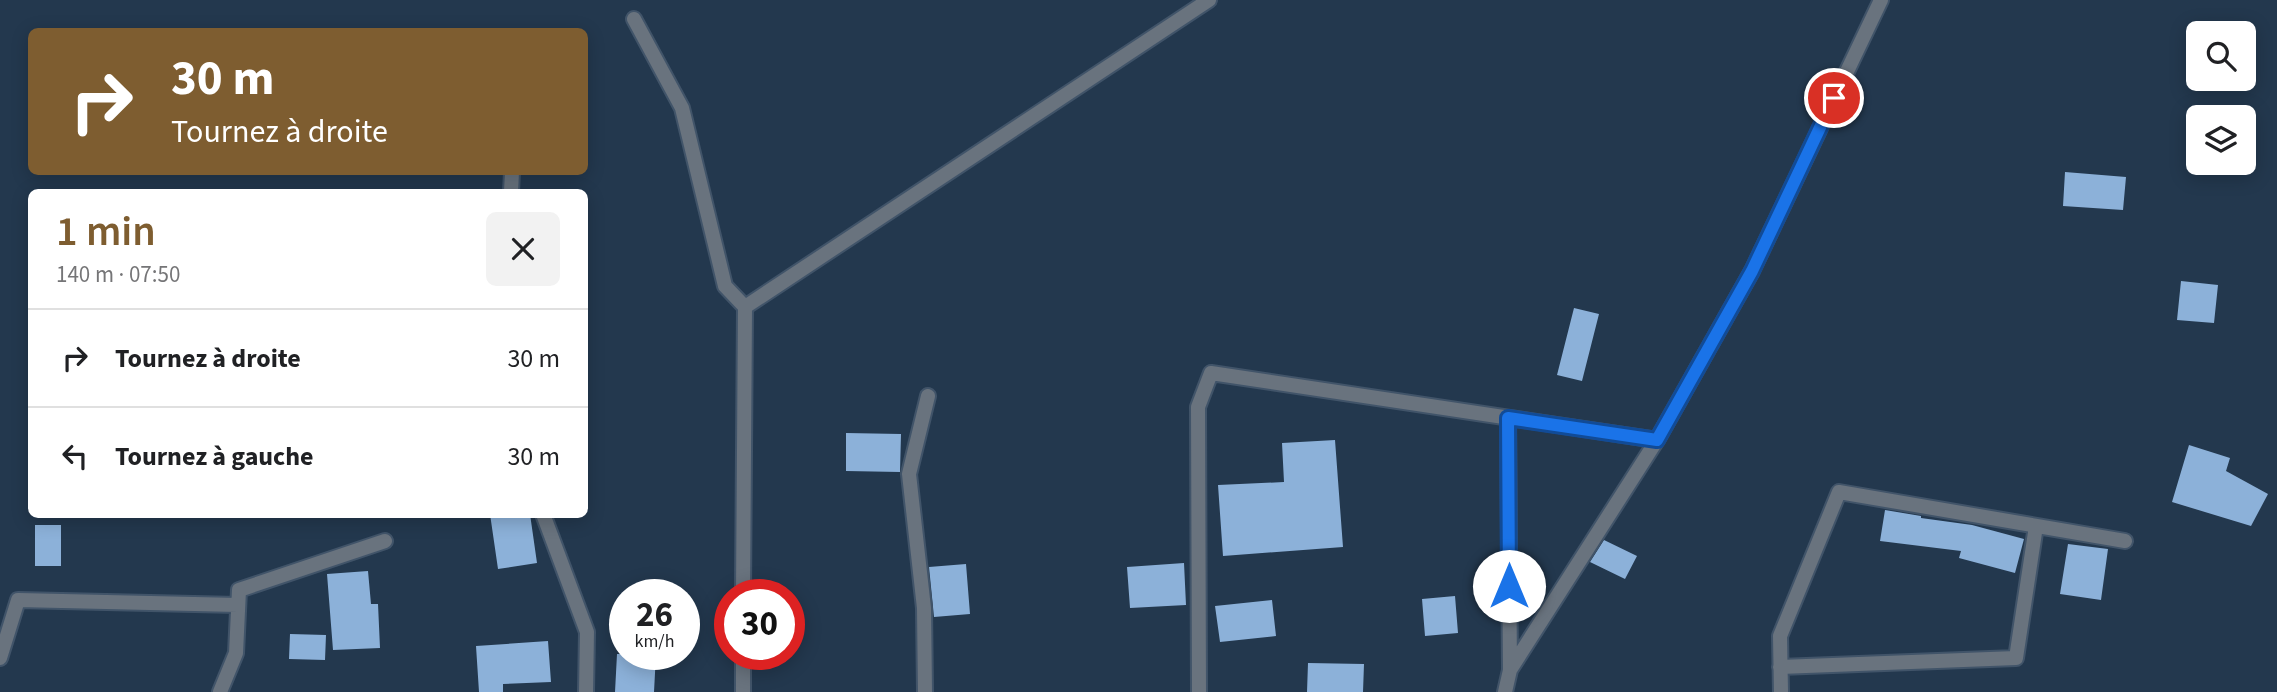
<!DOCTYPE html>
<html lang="fr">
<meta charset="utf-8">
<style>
body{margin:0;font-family:"Source Sans 3",sans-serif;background:#f2f2f2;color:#202124;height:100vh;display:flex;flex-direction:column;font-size:26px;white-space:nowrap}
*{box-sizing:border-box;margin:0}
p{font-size:23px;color:#757577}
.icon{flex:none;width:38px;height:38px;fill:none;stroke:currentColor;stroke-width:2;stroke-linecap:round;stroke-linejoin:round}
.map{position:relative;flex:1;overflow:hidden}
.side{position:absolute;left:28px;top:189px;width:560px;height:329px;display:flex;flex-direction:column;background:#fff;border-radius:10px;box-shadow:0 4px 18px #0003}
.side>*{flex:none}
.hud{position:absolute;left:28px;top:28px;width:560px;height:147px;border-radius:10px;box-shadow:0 4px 18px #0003;background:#7e5d30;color:#fff;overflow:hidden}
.buttons{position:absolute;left:2186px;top:21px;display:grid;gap:14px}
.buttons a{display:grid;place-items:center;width:70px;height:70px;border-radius:10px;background:#fff;box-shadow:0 4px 18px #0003;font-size:35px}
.speed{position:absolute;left:609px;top:579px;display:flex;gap:14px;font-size:35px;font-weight:700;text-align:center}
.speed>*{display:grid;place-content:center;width:91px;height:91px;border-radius:50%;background:#fff;box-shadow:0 4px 18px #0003;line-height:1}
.speed small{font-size:18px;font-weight:400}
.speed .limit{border:10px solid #d22;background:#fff;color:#111}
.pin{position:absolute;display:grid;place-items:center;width:60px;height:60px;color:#fff;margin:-30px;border:4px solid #fff;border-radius:50%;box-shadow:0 2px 7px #0007}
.me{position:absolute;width:77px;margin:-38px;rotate:0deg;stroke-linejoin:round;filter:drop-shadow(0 0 5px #0008)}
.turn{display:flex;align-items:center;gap:24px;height:147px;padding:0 28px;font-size:32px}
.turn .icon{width:91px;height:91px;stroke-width:2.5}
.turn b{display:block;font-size:49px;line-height:60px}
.round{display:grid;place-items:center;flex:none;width:74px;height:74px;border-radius:10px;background:#f2f2f2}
.head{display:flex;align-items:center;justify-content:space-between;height:119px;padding:0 28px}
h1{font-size:42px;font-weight:600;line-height:52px;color:#7e5d30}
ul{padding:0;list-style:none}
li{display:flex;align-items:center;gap:21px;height:98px;padding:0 28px;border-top:2px solid #e0e0e0}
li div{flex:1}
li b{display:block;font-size:26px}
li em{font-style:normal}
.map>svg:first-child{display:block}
</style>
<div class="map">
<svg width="2277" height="692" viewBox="0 0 2277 692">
<rect width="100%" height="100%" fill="#23384e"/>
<path fill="#8cb1d9" d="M 2065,172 L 2126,177 L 2123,210 L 2063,206 Z
M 2181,281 L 2218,285 L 2214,323 L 2177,320 Z
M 1574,308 L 1599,314 L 1582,381 L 1557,375 Z
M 846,433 L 901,434 L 900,472 L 846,471 Z
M 1335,440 L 1343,547 L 1223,556 L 1218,485 L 1284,482 L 1282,443 Z
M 2189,445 L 2230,458 L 2226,471 L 2268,494 L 2251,526 L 2172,502 Z
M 1885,510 L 1921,516 L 1921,518 L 1972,525 L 2024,539 L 2015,573 L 1959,558 L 1961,551 L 1880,541 Z
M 490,514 L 530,514 L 537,563 L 498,569 Z
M 35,525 L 61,525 L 61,566 L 35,566 Z
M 1604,540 L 1637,556 L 1625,579 L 1590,562 Z
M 2068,544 L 2108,549 L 2101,600 L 2060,594 Z
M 1184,563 L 1186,605 L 1130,608 L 1127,567 Z
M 966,564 L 970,614 L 934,617 L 929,567 Z
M 368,571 L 371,604 L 378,604 L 380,648 L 333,650 L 327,574 Z
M 1455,596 L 1458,633 L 1425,636 L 1422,599 Z
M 1272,600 L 1276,636 L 1220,642 L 1215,606 Z
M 290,634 L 326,635 L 325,660 L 289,659 Z
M 548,641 L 551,682 L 503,684 L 503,692 L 479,692 L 476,646 Z
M 617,654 L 656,654 L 654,692 L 615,692 Z
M 1308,663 L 1364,664 L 1363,692 L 1307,692 Z"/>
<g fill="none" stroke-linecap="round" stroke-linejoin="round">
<defs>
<path id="street" d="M 634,19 L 682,108 L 725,286 L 745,307 L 743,595
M 511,192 L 512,172
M 745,307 L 1209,0
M 543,514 L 587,632 L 586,692
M 0,658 L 18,600 L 238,605
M 1780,667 L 2016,658 L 2036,526
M 1510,670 L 1657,440 L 1752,271 L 1881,0
M 220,692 L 236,653 L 239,590 L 385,541
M 743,692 L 743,654
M 925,692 L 924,608 L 909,474 L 928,396
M 1199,692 L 1198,407 L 1211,373 L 1657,440
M 1505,692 L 1510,670 L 1508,418
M 1781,692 L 1780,636 L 1839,492 L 2125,541"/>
</defs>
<use href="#street" stroke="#415469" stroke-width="18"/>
<use href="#street" stroke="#69737e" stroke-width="14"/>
</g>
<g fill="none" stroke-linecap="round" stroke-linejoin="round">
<defs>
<path id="route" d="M 1509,586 L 1508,418 L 1657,440 L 1752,271 L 1834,98"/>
</defs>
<use href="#route" stroke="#114b97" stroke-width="18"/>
<use href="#route" stroke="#1a73e8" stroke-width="12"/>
</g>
</svg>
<div class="buttons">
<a><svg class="icon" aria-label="search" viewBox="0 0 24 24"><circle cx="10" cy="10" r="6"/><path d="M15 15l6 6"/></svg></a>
<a><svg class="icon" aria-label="layers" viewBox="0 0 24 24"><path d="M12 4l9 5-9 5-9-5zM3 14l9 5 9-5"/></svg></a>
</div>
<div class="speed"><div>26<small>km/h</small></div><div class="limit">30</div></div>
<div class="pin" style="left:1834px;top:98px;background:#d93025"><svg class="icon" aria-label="arrive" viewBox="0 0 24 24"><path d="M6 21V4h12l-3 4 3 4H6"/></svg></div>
<svg class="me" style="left:1509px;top:586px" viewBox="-20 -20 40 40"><circle r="19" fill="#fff"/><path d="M0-13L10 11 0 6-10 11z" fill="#1a73e8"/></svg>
<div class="hud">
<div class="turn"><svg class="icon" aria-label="right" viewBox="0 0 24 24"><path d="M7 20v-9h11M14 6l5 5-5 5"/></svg><div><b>30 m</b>Tournez à droite</div></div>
</div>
<section class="side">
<div class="head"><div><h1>1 min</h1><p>140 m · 07:50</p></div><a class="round"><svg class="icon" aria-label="close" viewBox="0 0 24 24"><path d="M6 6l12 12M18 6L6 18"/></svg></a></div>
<ul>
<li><svg class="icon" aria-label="right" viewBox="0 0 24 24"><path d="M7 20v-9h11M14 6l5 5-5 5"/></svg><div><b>Tournez à droite</b></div><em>30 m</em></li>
<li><svg class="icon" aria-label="left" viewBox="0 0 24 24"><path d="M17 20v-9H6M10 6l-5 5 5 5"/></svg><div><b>Tournez à gauche</b></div><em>30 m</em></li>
</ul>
</section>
</div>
